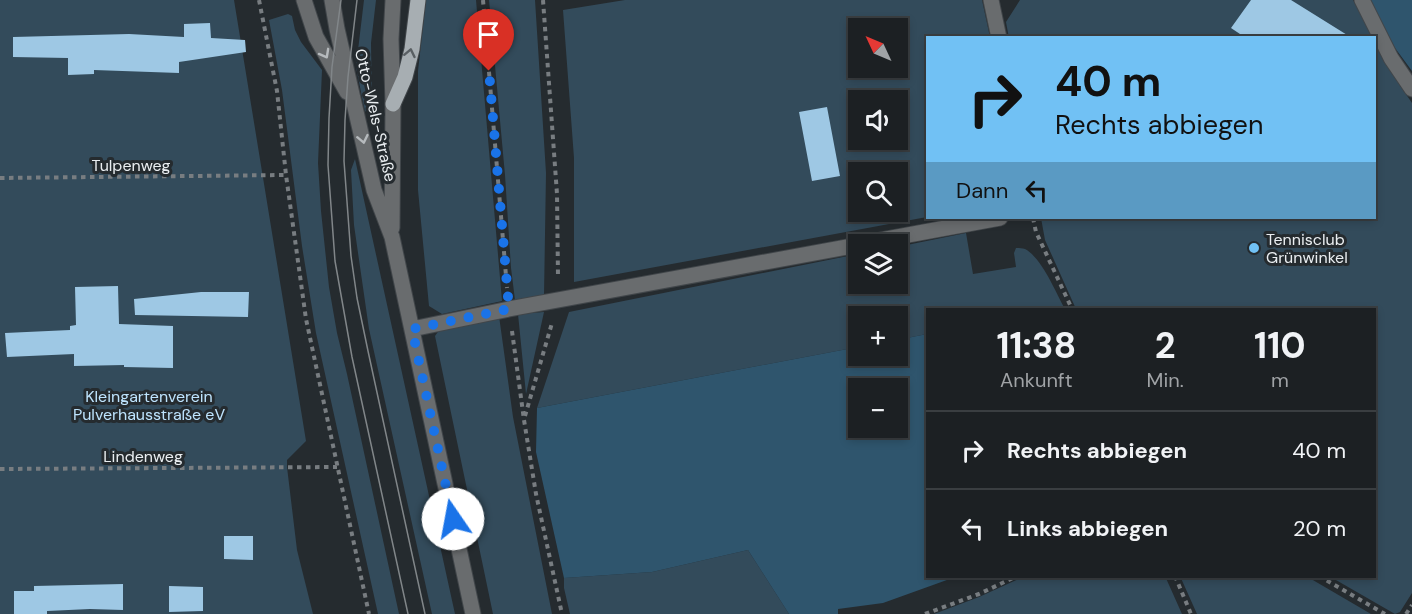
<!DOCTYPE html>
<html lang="de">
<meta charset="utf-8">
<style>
body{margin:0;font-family:"DM Sans",sans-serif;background:#292d30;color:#f1f3f6;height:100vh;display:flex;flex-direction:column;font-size:22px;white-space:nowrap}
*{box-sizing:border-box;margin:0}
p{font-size:20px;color:#a0a3a6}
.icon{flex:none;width:33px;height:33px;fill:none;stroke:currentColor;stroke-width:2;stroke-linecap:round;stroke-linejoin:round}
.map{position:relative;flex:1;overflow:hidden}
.side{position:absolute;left:926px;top:308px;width:450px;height:270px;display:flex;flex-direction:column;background:#1c2023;border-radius:0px;box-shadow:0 3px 9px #0003,0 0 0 2px #3a3e41}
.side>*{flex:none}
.top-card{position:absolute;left:926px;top:36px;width:450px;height:183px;border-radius:0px;box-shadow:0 3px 9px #0003,0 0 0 2px #3a3e41;background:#71c1f4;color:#111;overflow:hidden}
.needle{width:39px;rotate:314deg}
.fabs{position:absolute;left:848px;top:18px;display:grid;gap:12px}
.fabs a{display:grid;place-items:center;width:60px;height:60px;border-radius:0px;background:#1c2023;box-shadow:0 3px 9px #0003,0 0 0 2px #3a3e41;font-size:30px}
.pin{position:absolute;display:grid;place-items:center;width:51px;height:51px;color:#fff;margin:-62px -26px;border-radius:50% 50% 50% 0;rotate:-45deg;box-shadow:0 0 6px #0007}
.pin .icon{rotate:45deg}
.me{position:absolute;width:66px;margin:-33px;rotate:348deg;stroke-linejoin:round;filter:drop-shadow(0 0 4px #0008)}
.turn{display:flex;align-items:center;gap:21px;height:126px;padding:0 30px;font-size:27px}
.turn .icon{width:78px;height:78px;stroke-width:2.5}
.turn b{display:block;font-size:42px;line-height:51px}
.then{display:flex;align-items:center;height:57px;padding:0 30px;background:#0003;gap:12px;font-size:22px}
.eta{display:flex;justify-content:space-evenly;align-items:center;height:102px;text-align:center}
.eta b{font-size:36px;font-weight:700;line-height:42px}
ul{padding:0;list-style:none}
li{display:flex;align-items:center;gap:18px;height:78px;padding:0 30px;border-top:2px solid #3a3e41}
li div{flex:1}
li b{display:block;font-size:22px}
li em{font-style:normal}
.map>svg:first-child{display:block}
</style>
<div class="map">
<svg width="1412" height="614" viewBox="0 0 1412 614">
<rect width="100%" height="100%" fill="#252b2f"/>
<path fill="#334b5b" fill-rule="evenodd" d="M 0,0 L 234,0 L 306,441 L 287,460 L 287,467 L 297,550 L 313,614 L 0,614 Z
M 364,0 L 376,0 L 371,43 L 372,110 L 367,112 L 365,111 L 363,102 L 356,67 Z
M 426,0 L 476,0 L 502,301 L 442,314 L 429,306 L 418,190 L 418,71 Z
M 489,0 L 535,0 L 546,173 L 544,296 L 515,300 L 511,268 L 505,175 Z
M 625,0 L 982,0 L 990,37 L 927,38 L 927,217 L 574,282 L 574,158 L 563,10 ZM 858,28 L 897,28 L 897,68 L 858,68 ZM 858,100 L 897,100 L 897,140 L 858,140 ZM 858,172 L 897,172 L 897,212 L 858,212 Z
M 1020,0 L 1353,0 L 1373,37 L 1009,38 L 1006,22 Z
M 288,14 L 292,16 L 295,30 L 301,42 L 322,70 L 318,163 L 321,211 L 329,287 L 337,333 L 347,374 L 399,614 L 378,614 L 316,333 L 302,246 L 282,90 L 269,20 Z
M 1374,39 L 1401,87 L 1412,103 L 1412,593 L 1400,612 L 1395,614 L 1329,576 L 1374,576 L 1374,309 L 1076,309 L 1045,240 L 1041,218 L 1374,218 Z
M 355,159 L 455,614 L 432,614 L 369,329 L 354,225 L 351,170 Z
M 966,233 L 973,274 L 1016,267 L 1014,253 L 1016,248 C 1020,248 1022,248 1025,249 C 1042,258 1056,293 1065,309 L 927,309 L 927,334 L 897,340 L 897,316 L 858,316 L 858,347 L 537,408 L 569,312 L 858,254 L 858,284 L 897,284 L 897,247 Z
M 544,312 L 526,394 L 518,314 Z
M 499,316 L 513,417 L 552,614 L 493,614 L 435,336 L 440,329 Z
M 748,550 L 789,614 L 570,614 L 564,588 L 564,578 L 652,572 Z
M 1025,576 L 1165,576 L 1182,614 L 934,614 L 979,597 Z
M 1180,576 L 1306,576 L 1371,614 L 1197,614 Z"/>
<path fill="#2f556d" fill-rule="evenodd" d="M 1370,0 L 1412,0 L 1412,71 L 1395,48 Z
M 927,334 L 927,576 L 958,576 L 883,603 L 838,609 L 838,614 L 789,614 L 748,550 L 652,572 L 564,578 L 536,452 L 537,408 L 858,347 L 858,356 L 897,356 L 897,340 ZM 858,388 L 897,388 L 897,428 L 858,428 Z"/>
<path fill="#9ec8e4" d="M 1251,0 L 1291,0 L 1352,38 L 1246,38 L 1231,28 Z
M 210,23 L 211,38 L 245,40 L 246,52 L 179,62 L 179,73 L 94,70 L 94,74 L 68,75 L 68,58 L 13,57 L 13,37 L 129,34 L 184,37 L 184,24 Z
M 827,107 L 840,176 L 812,181 L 799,112 Z
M 118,286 L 119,324 L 173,326 L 173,368 L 124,367 L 124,365 L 74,366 L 74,354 L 7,357 L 5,333 L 70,330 L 70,326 L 76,325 L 75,287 Z
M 201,292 L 249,292 L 248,317 L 135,315 L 134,299 Z
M 224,536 L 253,536 L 253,560 L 224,559 Z
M 123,584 L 123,610 L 90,609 L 47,611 L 47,614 L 14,614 L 14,591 L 34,591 L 34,586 Z
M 169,586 L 203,587 L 203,611 L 169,612 Z"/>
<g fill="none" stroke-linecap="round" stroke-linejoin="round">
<defs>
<path id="minor" d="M 304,0 L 316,37 L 347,92
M 332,0 L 337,29 L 374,190 L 392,237 L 473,614
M 991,0 L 999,38
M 1362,0 L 1391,58 L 1412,89
M 392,228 L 393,104 L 391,39 L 393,0
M 859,244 L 1000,218
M 412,329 L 509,309 L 858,245"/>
<path id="major" d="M 393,104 L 405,77 L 412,49 L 418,0"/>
</defs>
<use href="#minor" stroke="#41464a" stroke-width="17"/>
<use href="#major" stroke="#41464a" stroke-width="17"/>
<path stroke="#787d81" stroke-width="4" stroke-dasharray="4.5 4.5" stroke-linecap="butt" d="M 259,0 L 277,91 L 286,175 L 306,319 L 369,614
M 483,0 L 507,288
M 543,0 L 557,194 L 558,277
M 0,178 L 286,175
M 1033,218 L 1036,232 L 1072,309
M 512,331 L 524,420 L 536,494 L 562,614
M 525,416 L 552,323
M 0,469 L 337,467
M 1175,576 L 1191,614
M 1319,576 L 1385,614
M 925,614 L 979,594 L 1017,576
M 1406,614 L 1412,605"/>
<use href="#minor" stroke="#696c6e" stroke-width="15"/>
<use href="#major" stroke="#a7aeb2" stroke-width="15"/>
<path stroke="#818689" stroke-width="1.5" d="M 341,0 L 332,67 L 329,118 L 328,165 L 335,261 L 352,357 L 408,614
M 357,0 L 348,77 L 345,120 L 344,161 L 351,256 L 357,298 L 368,351 L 425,614"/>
</g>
<defs><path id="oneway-chevron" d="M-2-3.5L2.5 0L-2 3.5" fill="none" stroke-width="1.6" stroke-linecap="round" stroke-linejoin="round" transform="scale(1.5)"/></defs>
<use stroke="#595f63" href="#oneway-chevron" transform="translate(410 53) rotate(-78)"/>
<g stroke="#b6babd">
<use href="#oneway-chevron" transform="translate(325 54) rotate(61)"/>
<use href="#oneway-chevron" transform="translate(363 139) rotate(78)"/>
</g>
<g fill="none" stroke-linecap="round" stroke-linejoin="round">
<path stroke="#1a73e8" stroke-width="10" stroke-dasharray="0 18" d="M 453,519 L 412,329 L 509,309 L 489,71"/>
</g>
<circle fill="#71c1f4" stroke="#252b2f" stroke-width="2" cx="1254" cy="248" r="6"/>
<g text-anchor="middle" stroke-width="6" stroke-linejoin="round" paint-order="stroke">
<g font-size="16" fill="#eaeef1" stroke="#252b2f">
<text transform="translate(376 115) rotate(77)" y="6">Otto-Wels-Straße</text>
<text x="131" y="171">Tulpenweg</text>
<text x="143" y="462">Lindenweg</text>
</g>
<g font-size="16" fill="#eaeef1" stroke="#252b2f" text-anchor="start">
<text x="1266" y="245">Tennisclub<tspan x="1266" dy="18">Grünwinkel</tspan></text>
</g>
<g font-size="16" fill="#bee4fe" stroke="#252b2f">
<text x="149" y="402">Kleingartenverein<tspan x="149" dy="18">Pulverhausstraße eV</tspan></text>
</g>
</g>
</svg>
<div class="fabs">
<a><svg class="needle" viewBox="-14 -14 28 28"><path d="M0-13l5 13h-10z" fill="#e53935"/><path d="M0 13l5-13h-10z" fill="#a0a3a6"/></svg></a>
<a><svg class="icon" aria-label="sound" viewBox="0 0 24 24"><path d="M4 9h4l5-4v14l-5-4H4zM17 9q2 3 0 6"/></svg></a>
<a><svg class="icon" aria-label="search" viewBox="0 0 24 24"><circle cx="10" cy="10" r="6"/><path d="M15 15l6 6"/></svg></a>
<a><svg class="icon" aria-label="layers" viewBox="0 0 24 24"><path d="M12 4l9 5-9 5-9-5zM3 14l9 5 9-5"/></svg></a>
<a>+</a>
<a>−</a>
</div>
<div class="pin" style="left:489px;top:71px;background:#d93025"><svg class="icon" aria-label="arrive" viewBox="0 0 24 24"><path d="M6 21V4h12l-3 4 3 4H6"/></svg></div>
<svg class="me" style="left:453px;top:519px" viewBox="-20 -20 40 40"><circle r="19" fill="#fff"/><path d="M0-13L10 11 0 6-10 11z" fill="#1a73e8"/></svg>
<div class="top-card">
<div class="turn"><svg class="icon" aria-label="right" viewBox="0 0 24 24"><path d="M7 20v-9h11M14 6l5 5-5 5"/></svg><div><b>40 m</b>Rechts abbiegen</div></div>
<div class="then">Dann<svg class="icon" aria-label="left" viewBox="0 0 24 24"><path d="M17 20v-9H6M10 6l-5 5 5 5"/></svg></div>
</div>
<section class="side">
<div class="eta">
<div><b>11:38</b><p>Ankunft</p></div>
<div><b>2</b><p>Min.</p></div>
<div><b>110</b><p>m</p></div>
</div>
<ul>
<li><svg class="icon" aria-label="right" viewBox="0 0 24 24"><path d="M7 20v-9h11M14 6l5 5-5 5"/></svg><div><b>Rechts abbiegen</b></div><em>40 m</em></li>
<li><svg class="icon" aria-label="left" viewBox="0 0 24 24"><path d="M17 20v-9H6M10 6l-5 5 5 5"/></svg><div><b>Links abbiegen</b></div><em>20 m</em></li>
</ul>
</section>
</div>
